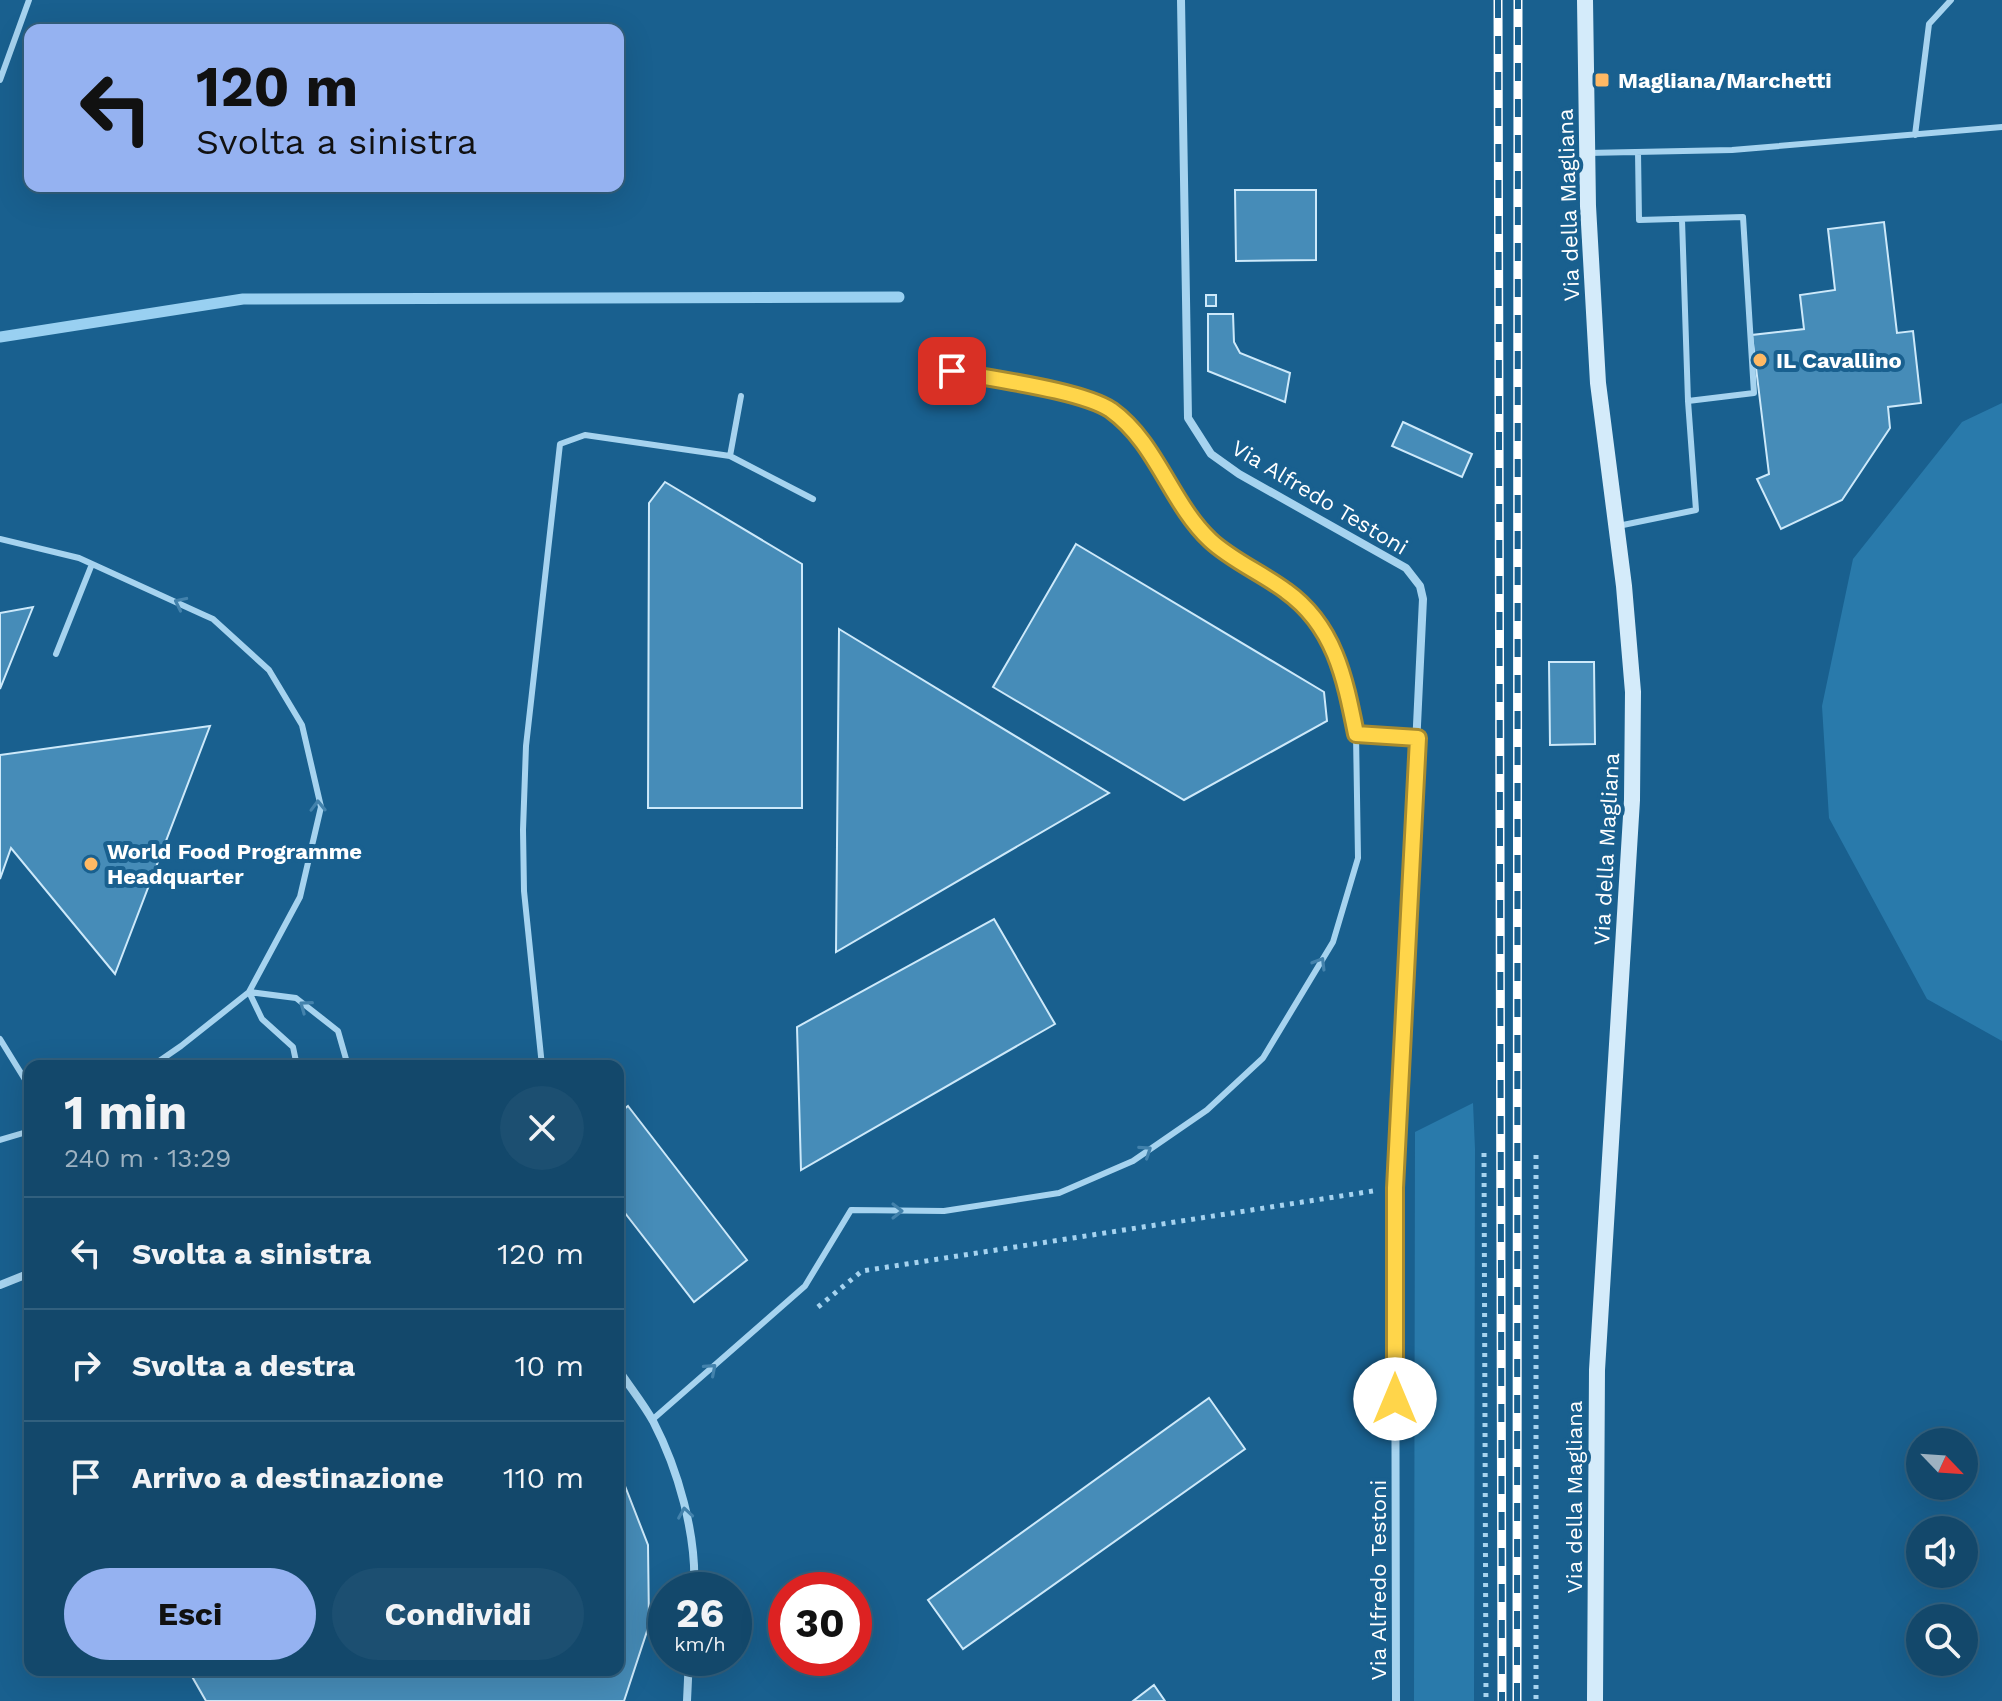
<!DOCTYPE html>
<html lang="it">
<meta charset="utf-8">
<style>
body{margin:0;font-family:"Work Sans",sans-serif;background:#1c4f71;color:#f1f3f6;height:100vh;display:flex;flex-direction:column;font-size:30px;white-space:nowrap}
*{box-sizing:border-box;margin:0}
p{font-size:26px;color:#9db2c1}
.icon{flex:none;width:44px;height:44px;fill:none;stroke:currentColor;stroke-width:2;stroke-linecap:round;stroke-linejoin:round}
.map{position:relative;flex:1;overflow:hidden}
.drawer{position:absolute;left:24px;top:1060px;width:600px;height:616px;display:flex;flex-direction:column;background:#13486b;border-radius:16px;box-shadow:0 8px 32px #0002,0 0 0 2px #32607e}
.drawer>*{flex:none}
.hud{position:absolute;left:24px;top:24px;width:600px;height:168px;border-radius:16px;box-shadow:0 8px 32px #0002,0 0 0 2px #32607e;background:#95b2f1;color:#111;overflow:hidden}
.needle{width:52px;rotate:115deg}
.buttons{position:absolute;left:1906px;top:1428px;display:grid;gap:16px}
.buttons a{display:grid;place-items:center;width:72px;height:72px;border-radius:50%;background:#13486b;box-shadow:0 8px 32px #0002,0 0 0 2px #32607e;font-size:40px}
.speed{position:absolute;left:648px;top:1572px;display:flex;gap:16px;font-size:40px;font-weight:700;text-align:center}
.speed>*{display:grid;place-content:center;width:104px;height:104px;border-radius:50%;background:#13486b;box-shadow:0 8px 32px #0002,0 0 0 2px #32607e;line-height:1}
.speed small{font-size:20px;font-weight:400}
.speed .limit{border:12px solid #d22;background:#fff;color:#111}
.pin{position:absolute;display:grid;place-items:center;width:68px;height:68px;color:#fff;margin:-34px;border-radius:16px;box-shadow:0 4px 12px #0006}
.me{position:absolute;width:88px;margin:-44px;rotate:0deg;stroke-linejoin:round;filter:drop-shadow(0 0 6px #0008)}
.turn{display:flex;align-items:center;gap:28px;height:168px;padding:0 40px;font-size:36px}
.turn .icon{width:104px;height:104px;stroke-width:2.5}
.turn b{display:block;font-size:56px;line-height:68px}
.round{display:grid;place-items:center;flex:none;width:84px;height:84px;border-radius:42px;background:#1c4f71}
.summary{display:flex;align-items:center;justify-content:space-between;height:136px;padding:0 40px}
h1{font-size:48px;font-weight:700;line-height:60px}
.primary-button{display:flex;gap:16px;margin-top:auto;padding:16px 40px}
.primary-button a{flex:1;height:92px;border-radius:48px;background:#95b2f1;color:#111;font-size:32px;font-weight:700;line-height:92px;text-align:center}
.primary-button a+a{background:#1c4f71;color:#f1f3f6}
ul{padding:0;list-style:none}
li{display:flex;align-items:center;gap:24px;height:112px;padding:0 40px;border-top:2px solid #32607e}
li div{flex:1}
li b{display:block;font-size:30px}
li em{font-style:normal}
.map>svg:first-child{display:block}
</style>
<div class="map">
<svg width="2002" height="1701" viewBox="0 0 2002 1701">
<rect width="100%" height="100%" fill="#19608f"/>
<path fill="#297aab" d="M 2002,403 L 2002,1041 L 1927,999 L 1829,818 L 1822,706 L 1853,559 L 1962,422 Z
M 1473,1103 L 1475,1149 L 1474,1701 L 1414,1701 L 1415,1132 Z"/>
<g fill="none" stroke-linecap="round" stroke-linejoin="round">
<path stroke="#99d0f1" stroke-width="11" d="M 0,337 L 243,299 L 899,297"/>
</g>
<path fill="#468cb8" stroke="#cde9fa" stroke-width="2" d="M 1235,190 L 1316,190 L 1316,260 L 1236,261 Z
M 1884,222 L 1897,333 L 1913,331 L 1921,403 L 1888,407 L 1890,428 L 1842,500 L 1781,529 L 1757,479 L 1769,474 L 1752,335 L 1804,329 L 1800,295 L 1835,290 L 1828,229 Z
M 1206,295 L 1216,295 L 1216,306 L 1206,306 Z
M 1208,314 L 1233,314 L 1234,342 L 1240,353 L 1290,373 L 1285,402 L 1208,371 Z
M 1403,422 L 1472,454 L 1462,477 L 1392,446 Z
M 665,482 L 802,564 L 802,808 L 648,808 L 649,503 Z
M 1076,544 L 1324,692 L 1327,721 L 1184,800 L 993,687 Z
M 33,607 L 0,689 L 0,613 Z
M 839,629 L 1109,793 L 836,952 Z
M 1549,662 L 1594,662 L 1595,744 L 1550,745 Z
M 210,726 L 115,974 L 11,848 L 0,879 L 0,755 Z
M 994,919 L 1055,1024 L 801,1170 L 797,1027 Z
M 628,1106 L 747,1260 L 694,1302 L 618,1204 L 618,1114 Z
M 1209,1398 L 1245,1449 L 963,1649 L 928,1600 Z
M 618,1468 L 648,1545 L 649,1625 L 624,1701 L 206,1701 L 190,1673 L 189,1670 L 618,1670 Z
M 1154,1685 L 1165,1701 L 1133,1701 Z"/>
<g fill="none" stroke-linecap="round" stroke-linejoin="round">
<path stroke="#a6d3ef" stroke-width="5" stroke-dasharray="4 6" stroke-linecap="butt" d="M 1484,1153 L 1486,1701
M 1536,1155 L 1536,1701
M 818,1307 L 862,1271 L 1373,1191"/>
<path stroke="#a6d3ef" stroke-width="6" d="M 0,80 L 29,0
M 1915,135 L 1929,24 L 1951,0
M 1638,152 L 1639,220 L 1743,217 L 1754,393 L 1688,401 L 1682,220
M 1587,153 L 1732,150 L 2002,127
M 925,365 L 1083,398 L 1109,409 L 1135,430 L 1185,508 L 1211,541 L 1289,592 L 1316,619 L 1344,671 L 1356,734 L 1418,738
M 730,456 L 741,396
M 1618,526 L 1696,510 L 1688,401
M 0,539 L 79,558 L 204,615 L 213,619 L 269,670 L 302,725 L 321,807 L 300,897 L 249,992 L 296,998 L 338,1031 L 348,1066
M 56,654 L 92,564
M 0,1039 L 24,1078 L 30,1081
M 152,1066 L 181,1046 L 249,992 L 262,1019 L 293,1047 L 297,1066
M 542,1066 L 524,891 L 523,830 L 526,746 L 560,444 L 585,435 L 730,456 L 813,499
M 0,1140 L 30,1131
M 652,1420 L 805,1286 L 851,1210 L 944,1211 L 1059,1193 L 1133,1161 L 1207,1110 L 1263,1058 L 1333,942 L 1358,858 L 1356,734"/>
<path stroke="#a6d3ef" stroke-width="8" d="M 1181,0 L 1188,418 L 1211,454 L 1239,474 L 1406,568 L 1420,586 L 1423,599 L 1395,1188 L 1396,1701
M 0,1285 L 30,1273
M 618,1369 C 629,1386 643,1403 653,1421 C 678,1469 697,1535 694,1590
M 687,1701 L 689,1658"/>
<path stroke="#d4ebfa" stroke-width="16" d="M 1585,0 L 1588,206 L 1598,383 L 1624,586 L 1633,692 L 1632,800 L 1597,1370 L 1595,1701"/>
<defs>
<path id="rail" d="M 1498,0 L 1502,1701
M 1517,1701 L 1518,0"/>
</defs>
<use href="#rail" stroke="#fff" stroke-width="9"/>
<use href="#rail" stroke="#19608f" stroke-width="6" stroke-dasharray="18" stroke-linecap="butt"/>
</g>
<defs><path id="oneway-chevron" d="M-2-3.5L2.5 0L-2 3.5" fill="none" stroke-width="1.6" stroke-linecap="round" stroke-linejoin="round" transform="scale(2)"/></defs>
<g stroke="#4382ac">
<use href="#oneway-chevron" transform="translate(180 603) rotate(-154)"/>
<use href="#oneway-chevron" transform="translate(318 806) rotate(-91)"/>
<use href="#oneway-chevron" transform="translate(1320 963) rotate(-59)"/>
<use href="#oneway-chevron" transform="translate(305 1006) rotate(-144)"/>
<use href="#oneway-chevron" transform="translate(1146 1151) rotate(-34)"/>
<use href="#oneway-chevron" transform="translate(897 1211)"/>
<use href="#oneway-chevron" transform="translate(711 1369) rotate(-41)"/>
<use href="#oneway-chevron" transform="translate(685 1513) rotate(-99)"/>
</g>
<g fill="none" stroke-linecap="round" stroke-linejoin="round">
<defs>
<path id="route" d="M 952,371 C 990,379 1081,390 1111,410 C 1157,443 1170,502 1210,540 C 1231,560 1262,573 1286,591 C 1335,626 1345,679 1356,734 L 1418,738 L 1395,1188 L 1395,1399"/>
</defs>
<use href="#route" stroke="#a68a30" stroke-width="20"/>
<use href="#route" stroke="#ffd54a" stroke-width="14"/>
</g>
<g fill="#ffb964" stroke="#19608f" stroke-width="3">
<rect x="1594" y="72" width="16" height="16" rx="4"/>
<circle cx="1760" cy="360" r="8"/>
<circle cx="91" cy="864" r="8"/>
</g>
<g text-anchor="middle" stroke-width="8" stroke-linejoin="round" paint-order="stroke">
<g font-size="22" font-weight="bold" fill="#fff" stroke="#19608f" text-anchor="start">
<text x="1618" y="88">Magliana/Marchetti</text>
<text x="1776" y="368">IL Cavallino</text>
<text x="107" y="859">World Food Programme<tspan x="107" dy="25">Headquarter</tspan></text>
</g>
<g font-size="22" fill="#fff" stroke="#19608f">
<text transform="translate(1568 205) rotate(-92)" y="8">Via della Magliana</text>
<text transform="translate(1320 497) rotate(31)" y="8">Via Alfredo Testoni</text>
<text transform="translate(1606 849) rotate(-87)" y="8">Via della Magliana</text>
<text transform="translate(1574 1497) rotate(-90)" y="8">Via della Magliana</text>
<text transform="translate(1378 1580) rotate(-90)" y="8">Via Alfredo Testoni</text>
</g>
</g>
</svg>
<div class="buttons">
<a><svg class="needle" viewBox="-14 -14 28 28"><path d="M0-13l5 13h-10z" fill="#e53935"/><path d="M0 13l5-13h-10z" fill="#9db2c1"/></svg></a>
<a><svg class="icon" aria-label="sound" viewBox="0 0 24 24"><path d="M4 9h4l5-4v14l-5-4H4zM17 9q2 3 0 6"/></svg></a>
<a><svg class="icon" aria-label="search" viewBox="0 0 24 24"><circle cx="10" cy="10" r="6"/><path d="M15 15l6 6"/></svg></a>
</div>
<div class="speed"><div>26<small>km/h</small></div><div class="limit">30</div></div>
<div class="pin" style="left:952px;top:371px;background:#d93025"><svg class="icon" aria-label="arrive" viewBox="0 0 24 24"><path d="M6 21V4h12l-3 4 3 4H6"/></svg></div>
<svg class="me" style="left:1395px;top:1399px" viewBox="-20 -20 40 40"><circle r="19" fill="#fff"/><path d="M0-13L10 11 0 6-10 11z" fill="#ffd54a"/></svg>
<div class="hud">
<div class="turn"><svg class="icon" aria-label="left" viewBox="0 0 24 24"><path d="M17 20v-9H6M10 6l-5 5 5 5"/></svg><div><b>120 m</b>Svolta a sinistra</div></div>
</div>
<section class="drawer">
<div class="summary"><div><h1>1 min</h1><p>240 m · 13:29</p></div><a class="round"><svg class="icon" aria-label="close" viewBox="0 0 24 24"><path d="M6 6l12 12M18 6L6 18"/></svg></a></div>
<ul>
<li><svg class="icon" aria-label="left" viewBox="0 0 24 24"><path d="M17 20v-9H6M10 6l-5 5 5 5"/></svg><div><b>Svolta a sinistra</b></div><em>120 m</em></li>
<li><svg class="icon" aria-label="right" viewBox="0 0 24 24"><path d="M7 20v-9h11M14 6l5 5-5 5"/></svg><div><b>Svolta a destra</b></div><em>10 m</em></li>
<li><svg class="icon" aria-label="arrive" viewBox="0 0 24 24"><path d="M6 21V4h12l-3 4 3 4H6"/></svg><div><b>Arrivo a destinazione</b></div><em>110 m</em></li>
</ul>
<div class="primary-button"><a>Esci</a><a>Condividi</a></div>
</section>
</div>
